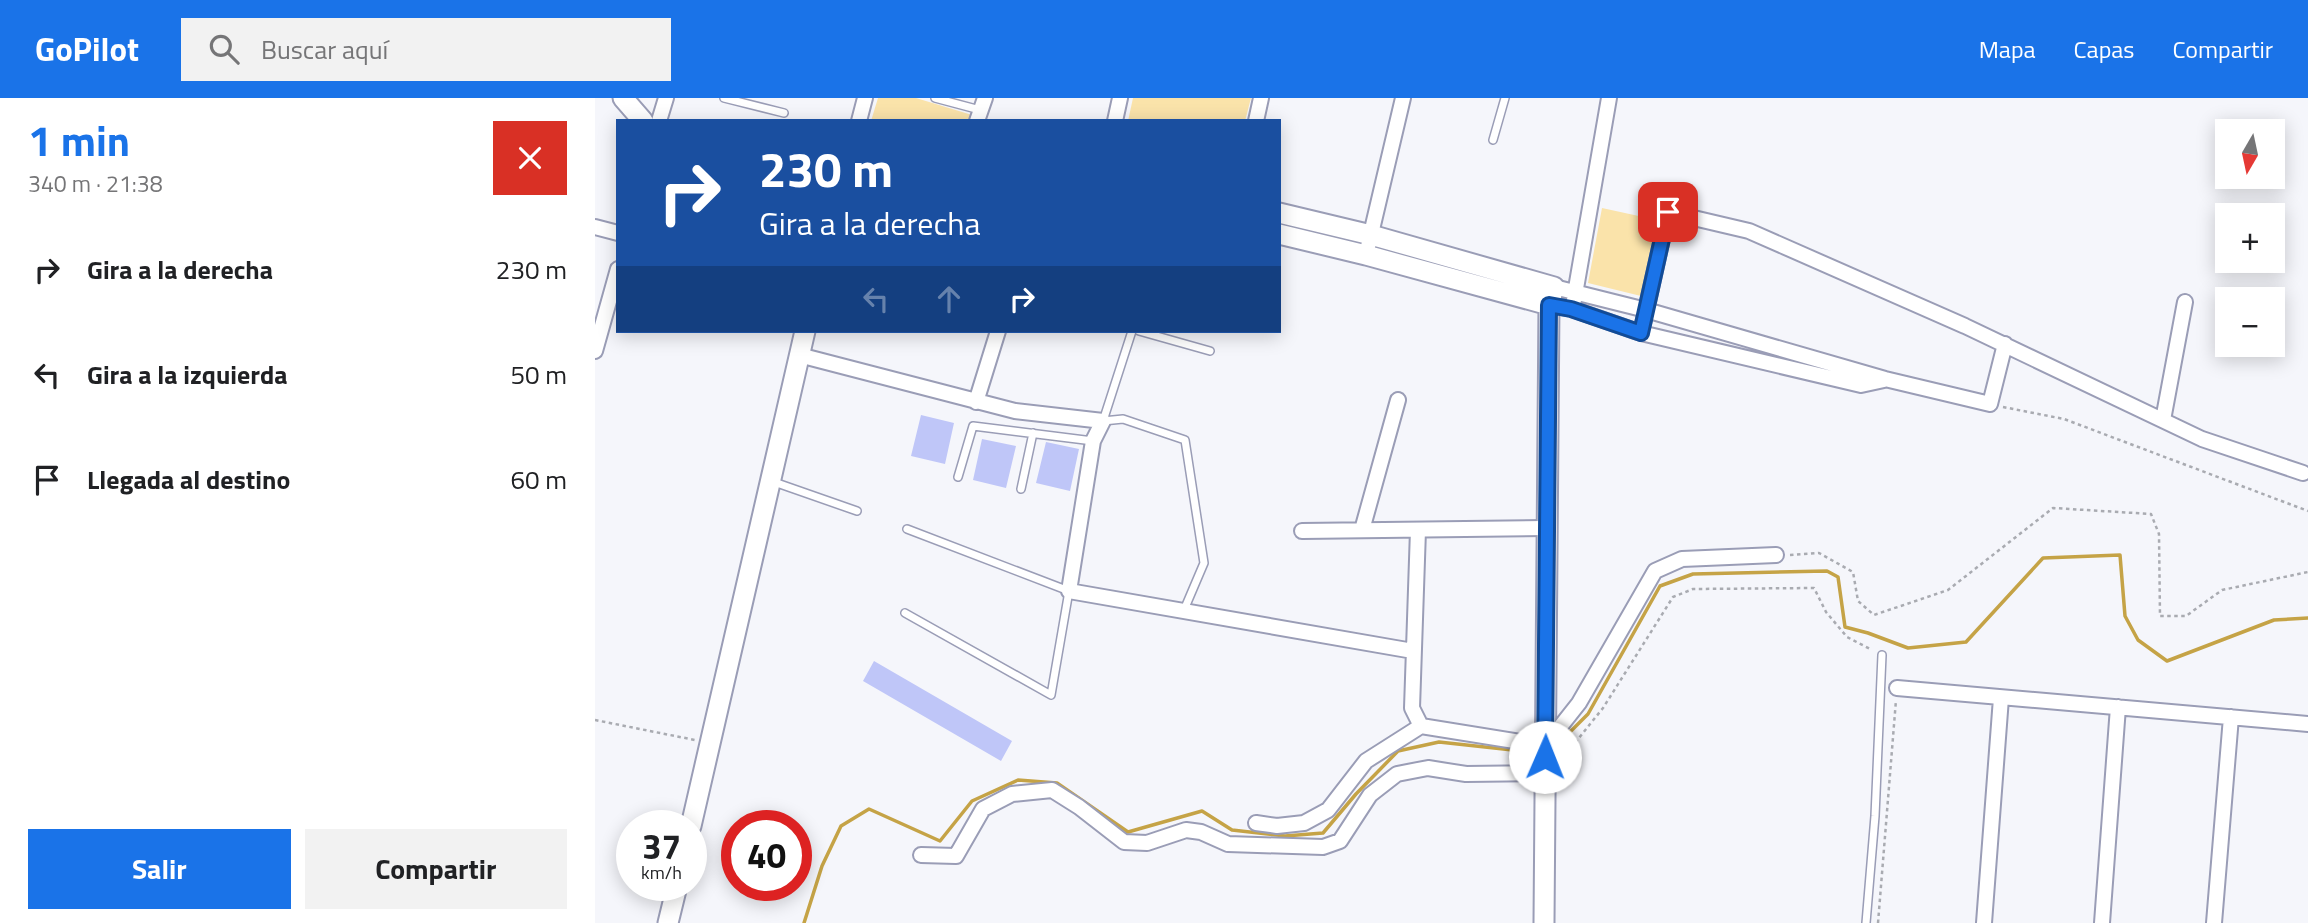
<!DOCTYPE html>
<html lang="es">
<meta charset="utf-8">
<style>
body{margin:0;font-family:"Titillium Web",sans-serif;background:#f2f2f2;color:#202124;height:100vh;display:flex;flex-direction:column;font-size:26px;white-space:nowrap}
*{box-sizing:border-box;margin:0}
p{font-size:23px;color:#757577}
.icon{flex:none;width:38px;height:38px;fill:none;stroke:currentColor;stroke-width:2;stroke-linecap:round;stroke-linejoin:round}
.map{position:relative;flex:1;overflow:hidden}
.drawer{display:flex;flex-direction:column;background:#fff;width:595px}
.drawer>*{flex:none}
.hud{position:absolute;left:21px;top:21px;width:665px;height:214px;border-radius:0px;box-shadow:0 4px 18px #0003;background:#1a4fa0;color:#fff;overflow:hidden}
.needle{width:46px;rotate:189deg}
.fabs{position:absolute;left:1620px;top:21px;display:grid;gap:14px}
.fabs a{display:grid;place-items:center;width:70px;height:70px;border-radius:0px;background:#fff;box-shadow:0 4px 18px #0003;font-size:35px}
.speed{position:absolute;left:21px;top:712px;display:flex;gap:14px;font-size:35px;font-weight:700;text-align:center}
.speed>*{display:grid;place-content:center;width:91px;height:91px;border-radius:50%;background:#fff;box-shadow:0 4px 18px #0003;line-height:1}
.speed small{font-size:18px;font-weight:400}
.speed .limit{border:10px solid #d22;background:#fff;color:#111}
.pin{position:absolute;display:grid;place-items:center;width:60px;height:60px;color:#fff;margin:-30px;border-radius:14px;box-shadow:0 4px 10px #0006}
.me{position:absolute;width:77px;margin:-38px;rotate:1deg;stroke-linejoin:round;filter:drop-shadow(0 0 5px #0008)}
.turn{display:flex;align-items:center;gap:24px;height:147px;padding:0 28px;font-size:32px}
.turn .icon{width:91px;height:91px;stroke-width:2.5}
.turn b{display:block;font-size:49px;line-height:60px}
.lanes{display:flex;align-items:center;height:66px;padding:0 28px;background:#0003;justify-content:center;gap:35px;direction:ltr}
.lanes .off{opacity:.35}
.round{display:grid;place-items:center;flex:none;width:74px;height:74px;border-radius:0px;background:#f2f2f2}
.summary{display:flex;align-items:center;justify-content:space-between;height:119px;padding:0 28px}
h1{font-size:42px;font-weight:700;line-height:52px;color:#1a73e8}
.cta{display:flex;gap:14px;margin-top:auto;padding:14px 28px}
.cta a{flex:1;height:80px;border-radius:0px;background:#1a73e8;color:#fff;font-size:28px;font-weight:700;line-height:80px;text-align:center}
.cta a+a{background:#f2f2f2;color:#202124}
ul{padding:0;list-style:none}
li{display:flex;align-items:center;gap:21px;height:105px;padding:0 28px}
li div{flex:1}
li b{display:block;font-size:26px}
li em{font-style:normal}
header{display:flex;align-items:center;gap:42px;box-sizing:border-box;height:98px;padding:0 35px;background:#1a73e8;color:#fff}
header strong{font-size:33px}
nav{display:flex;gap:38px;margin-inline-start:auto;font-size:24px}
.search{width:490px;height:63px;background:#f2f2f2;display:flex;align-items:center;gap:18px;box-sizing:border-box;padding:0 24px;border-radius:0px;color:#757577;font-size:26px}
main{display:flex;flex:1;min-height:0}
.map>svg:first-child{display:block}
</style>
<header>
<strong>GoPilot</strong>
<div class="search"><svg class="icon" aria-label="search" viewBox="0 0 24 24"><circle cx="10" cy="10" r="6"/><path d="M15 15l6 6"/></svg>Buscar aquí</div>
<nav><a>Mapa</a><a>Capas</a><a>Compartir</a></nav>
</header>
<main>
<section class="drawer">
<div class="summary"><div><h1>1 min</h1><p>340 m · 21:38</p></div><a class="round" style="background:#d93025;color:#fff"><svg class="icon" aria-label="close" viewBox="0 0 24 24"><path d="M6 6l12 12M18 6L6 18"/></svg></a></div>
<ul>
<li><svg class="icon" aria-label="right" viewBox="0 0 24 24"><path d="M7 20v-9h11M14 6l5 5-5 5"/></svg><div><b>Gira a la derecha</b></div><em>230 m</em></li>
<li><svg class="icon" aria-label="left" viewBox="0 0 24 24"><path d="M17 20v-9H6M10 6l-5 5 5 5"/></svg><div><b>Gira a la izquierda</b></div><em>50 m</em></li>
<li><svg class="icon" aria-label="arrive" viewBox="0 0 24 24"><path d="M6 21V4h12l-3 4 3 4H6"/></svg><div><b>Llegada al destino</b></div><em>60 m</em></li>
</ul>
<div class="cta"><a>Salir</a><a>Compartir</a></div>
</section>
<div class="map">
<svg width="1713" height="825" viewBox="0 0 1713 825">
<rect width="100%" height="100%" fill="#f5f6fb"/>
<path fill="#fae3aa" d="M 283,0 L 321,0 L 377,17 L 374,23 L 276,23 Z
M 538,0 L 656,0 L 650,23 L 533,23 Z
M 1007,110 L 1062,122 L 1046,198 L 993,185 Z"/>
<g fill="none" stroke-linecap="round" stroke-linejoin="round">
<path stroke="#c5a346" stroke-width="3.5" d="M 956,653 L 993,616 L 1065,488 L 1098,476 L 1232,473 L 1243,479 L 1250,529 L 1273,535 L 1313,550 L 1371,544 L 1448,460 L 1525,457 L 1530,518 L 1543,542 L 1572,563 L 1679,522 L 1713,520
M 209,825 L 227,768 L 246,728 L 274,711 L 345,743 L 377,703 L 423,682 L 462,685 L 533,734 L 607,713 L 637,732 L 690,738 L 728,735 L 761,696 L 803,653 L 844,644 L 945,655"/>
</g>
<path fill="#bfc6f8" d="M 326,317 L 359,325 L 350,366 L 316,358 Z
M 387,341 L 421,348 L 411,390 L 378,382 Z
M 451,344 L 484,351 L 475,393 L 441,385 Z
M 279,563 L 417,643 L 406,663 L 268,583 Z"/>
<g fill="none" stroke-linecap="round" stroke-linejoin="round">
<defs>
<path id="lane" d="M 129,0 L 189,15
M 340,0 L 385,12
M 898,42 L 910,0
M 537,233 L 508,323 L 528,321 L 590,342 L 609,465 L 589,512
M 544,233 L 615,253
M 363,379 L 378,328 L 498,343
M 179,384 L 262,413
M 426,391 L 438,335
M 310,515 L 456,597 L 474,493 L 312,431
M 1271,825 L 1280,718 L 1287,557"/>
<path id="street" d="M 64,23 L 71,0
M 264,23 L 270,0
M 382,23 L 390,0
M 520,23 L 525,0
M 661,23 L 666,0
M 0,129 L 23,135
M 771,157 L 808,0
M 959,189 L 1051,212 L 1290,281 L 1395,306 L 1410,246
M 979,202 L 1014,0
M 954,207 L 977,211 L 1046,235 L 1266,287 L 1289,282
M 1046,235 L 1073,114 L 1154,133 L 1370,228 L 1607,341 L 1708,375
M 0,253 L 23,171
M 204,257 L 420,313 L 508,323 L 498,343 L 474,493 L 818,553
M 381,304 L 403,233
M 1568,322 L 1590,204
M 767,432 L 803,302
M 823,432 L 817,610 L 826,628 L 950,648 L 984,605 L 1060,473 L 1087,461 L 1181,457
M 707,433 L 950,430
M 1302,590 L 1713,626
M 661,725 L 682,728 L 709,725 L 733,712 L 771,663 L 826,628
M 326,757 L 361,758 L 388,711 L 417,696 L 457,692 L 484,709 L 529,744 L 552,745 L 591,732 L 606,734 L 633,746 L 728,749 L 745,743 L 775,697 L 802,676 L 833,670 L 871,676 L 950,675
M 1389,825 L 1406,600
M 1507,825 L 1523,609
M 1619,825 L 1636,619"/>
<path id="secondary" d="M 28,0 L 48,23
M 684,115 L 776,137 L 959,189 L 954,207 L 949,825
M 684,136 L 771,157 L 954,207
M 96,728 L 210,233
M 73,825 L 82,788"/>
</defs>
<use href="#lane" stroke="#9a9db6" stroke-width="10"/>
<use href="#street" stroke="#9a9db6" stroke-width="18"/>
<use href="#secondary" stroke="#9a9db6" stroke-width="23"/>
<path stroke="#a9abb1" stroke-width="2.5" stroke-dasharray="3.5 3.5" stroke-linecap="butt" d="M 1408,309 L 1469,321 L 1713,413
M 1195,457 L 1224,455 L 1258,474 L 1263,503 L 1279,517 L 1353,492 L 1458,410 L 1556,416 L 1564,436 L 1565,518 L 1591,518 L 1627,492 L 1713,474
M 0,622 L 100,642
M 967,661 L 1008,610 L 1078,499 L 1098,491 L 1219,490 L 1231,514 L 1252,539 L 1277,552
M 1283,825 L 1301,602"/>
<use href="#lane" stroke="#fff" stroke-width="7"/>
<use href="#street" stroke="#fff" stroke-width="14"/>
<use href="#secondary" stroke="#fff" stroke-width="19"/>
</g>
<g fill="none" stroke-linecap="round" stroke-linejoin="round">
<defs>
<path id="route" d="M 950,659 L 954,207 L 976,211 L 1046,235 L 1073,114"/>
</defs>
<use href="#route" stroke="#114b97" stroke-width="18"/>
<use href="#route" stroke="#1a73e8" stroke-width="12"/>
</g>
</svg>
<div class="fabs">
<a><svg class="needle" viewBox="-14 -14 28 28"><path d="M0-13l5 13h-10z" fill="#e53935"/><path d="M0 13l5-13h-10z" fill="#757577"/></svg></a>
<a>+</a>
<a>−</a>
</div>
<div class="speed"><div>37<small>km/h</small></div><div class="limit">40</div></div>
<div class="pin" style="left:1073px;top:114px;background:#d93025"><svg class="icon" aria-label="arrive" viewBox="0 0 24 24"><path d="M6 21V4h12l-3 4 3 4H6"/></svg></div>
<svg class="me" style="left:950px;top:659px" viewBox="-20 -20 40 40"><circle r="19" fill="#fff"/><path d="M0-13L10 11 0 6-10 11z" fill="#1a73e8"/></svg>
<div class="hud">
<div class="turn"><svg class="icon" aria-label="right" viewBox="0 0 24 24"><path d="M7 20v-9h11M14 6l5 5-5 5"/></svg><div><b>230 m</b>Gira a la derecha</div></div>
<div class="lanes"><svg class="icon off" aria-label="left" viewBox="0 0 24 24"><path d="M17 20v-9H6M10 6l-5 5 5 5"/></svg><svg class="icon off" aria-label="ahead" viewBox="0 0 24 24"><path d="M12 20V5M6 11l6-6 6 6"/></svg><svg class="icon" aria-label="right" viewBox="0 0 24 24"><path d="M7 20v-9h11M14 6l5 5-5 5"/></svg></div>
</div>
</div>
</main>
